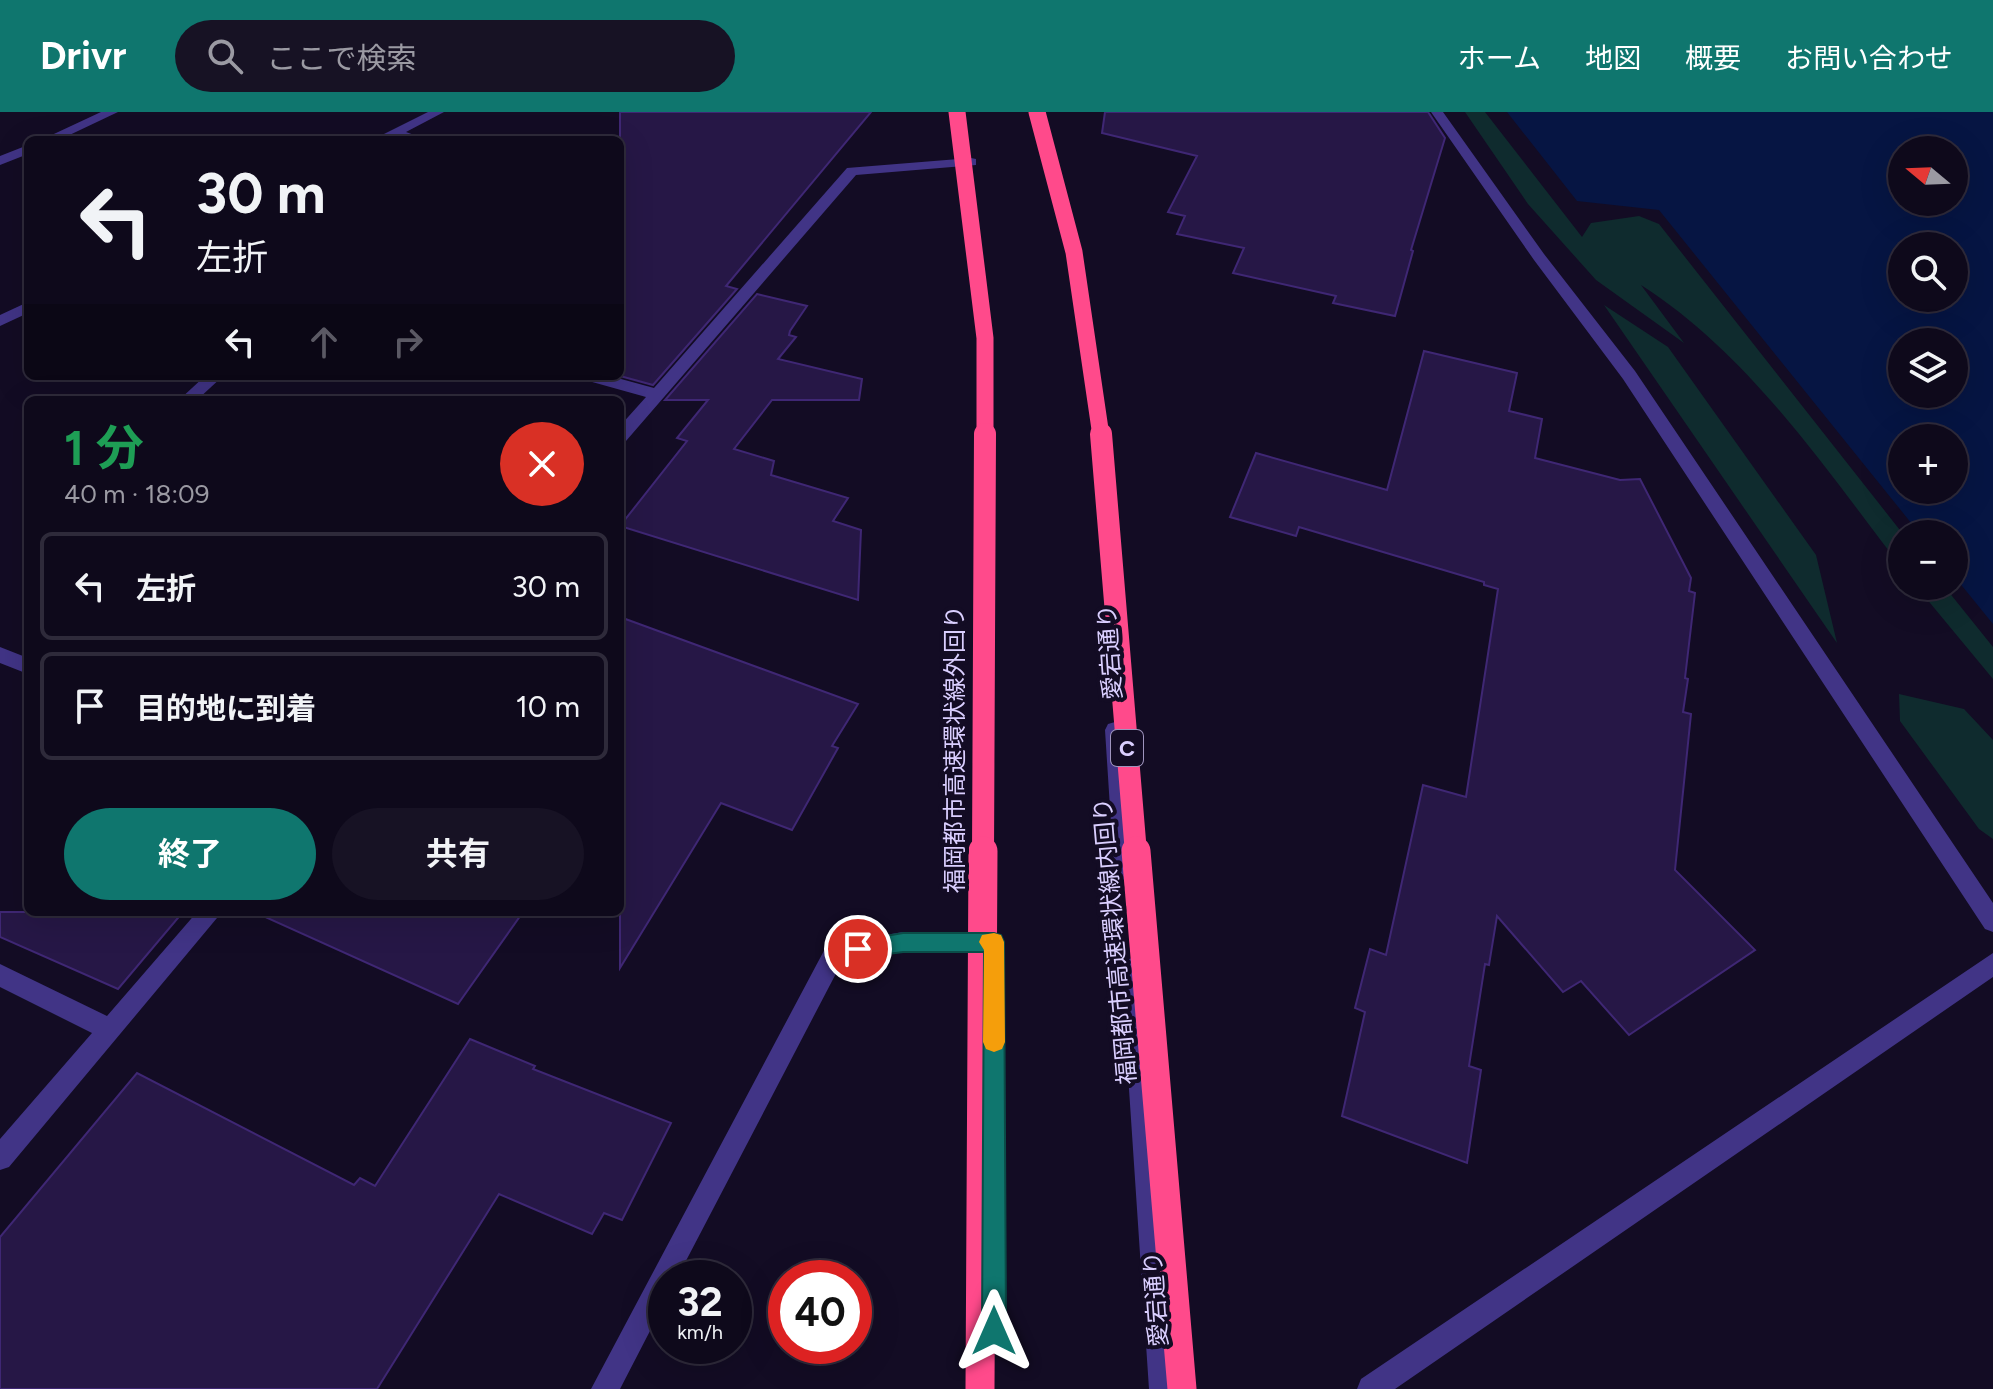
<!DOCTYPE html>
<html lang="ja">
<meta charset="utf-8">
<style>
body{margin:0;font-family:Figtree,"Noto Sans JP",sans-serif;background:#171224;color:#f1f3f6;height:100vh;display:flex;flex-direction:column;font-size:30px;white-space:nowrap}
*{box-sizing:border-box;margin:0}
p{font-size:26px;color:#9b9aa3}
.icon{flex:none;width:44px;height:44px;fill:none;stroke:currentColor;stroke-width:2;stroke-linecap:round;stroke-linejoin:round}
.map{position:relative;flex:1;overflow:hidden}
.side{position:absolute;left:24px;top:284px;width:600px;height:520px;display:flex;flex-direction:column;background:#0e091b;border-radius:12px;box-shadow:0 8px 32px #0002,0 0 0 2px #2e2a3a}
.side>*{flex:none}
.banner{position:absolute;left:24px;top:24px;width:600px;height:244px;border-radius:12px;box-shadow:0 8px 32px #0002,0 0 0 2px #2e2a3a;background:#0e091b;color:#f1f3f6;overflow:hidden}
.needle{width:52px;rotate:289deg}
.controls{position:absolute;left:1888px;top:24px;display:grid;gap:16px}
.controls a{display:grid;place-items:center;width:80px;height:80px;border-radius:50%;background:#0e091b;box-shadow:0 8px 32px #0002,0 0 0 2px #2e2a3a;font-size:40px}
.speed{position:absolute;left:648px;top:1148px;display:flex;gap:16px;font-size:40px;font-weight:700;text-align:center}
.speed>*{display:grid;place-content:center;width:104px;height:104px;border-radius:50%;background:#0e091b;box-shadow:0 8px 32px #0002,0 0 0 2px #2e2a3a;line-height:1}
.speed small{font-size:20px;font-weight:400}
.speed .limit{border:12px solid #d22;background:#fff;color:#111}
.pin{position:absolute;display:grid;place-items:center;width:68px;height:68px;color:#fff;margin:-34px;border:4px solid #fff;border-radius:50%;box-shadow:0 2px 8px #0007}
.me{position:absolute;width:88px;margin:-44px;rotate:0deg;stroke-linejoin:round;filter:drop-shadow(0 0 6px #0008)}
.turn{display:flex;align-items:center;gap:28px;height:168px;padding:0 40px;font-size:36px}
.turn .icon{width:104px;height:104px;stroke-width:2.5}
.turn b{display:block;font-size:56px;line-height:68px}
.lanes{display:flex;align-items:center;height:76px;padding:0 40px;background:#0003;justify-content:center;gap:40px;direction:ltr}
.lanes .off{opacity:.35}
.round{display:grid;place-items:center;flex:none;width:84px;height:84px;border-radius:42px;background:#171224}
.head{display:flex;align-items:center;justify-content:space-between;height:136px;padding:0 40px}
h1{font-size:48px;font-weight:700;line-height:60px;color:#1e9e55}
.cta{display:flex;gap:16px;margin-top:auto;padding:16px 40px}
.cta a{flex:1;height:92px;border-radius:48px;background:#0f766e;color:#fff;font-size:32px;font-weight:700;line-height:92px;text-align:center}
.cta a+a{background:#171224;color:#f1f3f6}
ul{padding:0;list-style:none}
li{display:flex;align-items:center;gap:24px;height:108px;margin:0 16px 12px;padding:0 24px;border:4px solid #2e2a3a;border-radius:12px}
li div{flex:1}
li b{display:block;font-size:30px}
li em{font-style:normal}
header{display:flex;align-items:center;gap:48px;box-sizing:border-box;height:112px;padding:0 40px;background:#0f766e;color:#fff}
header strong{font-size:38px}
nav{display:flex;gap:44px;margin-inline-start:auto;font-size:28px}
.search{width:560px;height:72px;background:#171224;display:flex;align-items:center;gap:20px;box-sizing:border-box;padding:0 28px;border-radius:44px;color:#9b9aa3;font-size:30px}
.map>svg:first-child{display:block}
</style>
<header>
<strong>Drivr</strong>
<div class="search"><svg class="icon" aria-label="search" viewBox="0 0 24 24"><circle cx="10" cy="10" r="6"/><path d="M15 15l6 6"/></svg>ここで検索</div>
<nav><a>ホーム</a><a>地図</a><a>概要</a><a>お問い合わせ</a></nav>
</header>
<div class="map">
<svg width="1993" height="1277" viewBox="0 0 1993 1277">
<rect width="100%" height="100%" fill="#130c24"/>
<path fill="#0f2b2e" d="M 1465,0 L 1485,0 L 1582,125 L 1591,111 L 1639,104 L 1659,112 L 1903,422 L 1902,456 C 1824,355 1750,243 1641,173 L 1684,231 L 1596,168 L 1528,92 Z
M 1604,193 L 1668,235 L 1816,443 L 1837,531 Z
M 1916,474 L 1944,474 L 1993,535 L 1993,567 Z
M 1899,582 L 1964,597 L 1993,628 L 1993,727 L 1979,717 L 1900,609 Z"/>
<path fill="#061543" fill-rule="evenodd" d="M 1507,0 L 1993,0 L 1993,512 L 1954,464 L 1954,422 L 1920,422 L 1659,98 L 1577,89 ZM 1902,38 L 1954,38 L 1954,90 L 1902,90 ZM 1954,134 L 1954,186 L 1902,186 L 1902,134 ZM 1954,230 L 1954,282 L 1902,282 L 1902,230 ZM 1902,326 L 1954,326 L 1954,378 L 1902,378 Z"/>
<path fill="#261746" stroke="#3f2774" stroke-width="2" d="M 620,0 L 871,0 L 726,174 L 737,177 L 653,273 L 620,264 Z
M 1105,0 L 1428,0 L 1445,26 L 1411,138 L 1413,139 L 1395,204 L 1333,191 L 1336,184 L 1233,161 L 1244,136 L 1177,122 L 1185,104 L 1168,100 L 1197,44 L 1102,21 Z
M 757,182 L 807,194 L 790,219 L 789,223 L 796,225 L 778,247 L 862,267 L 859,288 L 772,288 L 734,337 L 774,349 L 771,363 L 848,386 L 833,409 L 861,418 L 858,488 L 620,414 L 687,329 L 677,326 L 708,288 L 665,288 Z
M 1424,239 L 1517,261 L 1509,299 L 1542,307 L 1535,346 L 1620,368 L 1640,367 L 1691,466 L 1689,479 L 1695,481 L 1685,566 L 1688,567 L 1683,600 L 1691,602 L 1675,758 L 1755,838 L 1629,923 L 1581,869 L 1563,880 L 1497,804 L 1489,853 L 1485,852 L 1469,954 L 1481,958 L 1467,1051 L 1342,1004 L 1365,900 L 1355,896 L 1370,837 L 1386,843 L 1423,673 L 1466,685 L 1498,477 L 1484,473 L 1484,470 L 1299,415 L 1296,424 L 1230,405 L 1256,341 L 1387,378 Z
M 620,505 L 858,592 L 832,634 L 838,636 L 792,718 L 721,691 L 620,856 Z
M 0,800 L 183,800 L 118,877 L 0,825 Z
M 254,800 L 523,800 L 458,892 Z
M 470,927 L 535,954 L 533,957 L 671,1011 L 622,1108 L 604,1101 L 592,1122 L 499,1082 L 377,1277 L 0,1277 L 0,1125 L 137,961 L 354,1073 L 360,1066 L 375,1074 Z"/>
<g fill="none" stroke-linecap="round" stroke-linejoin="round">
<path fill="#413486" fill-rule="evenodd" d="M 101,0 L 118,0 L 59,28 L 41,28 Z
M 428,0 L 444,0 L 406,20 L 428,28 L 395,25 L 372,28 Z
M 1431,0 L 1443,0 L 1544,142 L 1635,259 L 1993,791 L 1993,820 L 1985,817 L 1623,267 L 1534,148 Z
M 28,33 L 28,42 L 0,53 L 0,44 Z
M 971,46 L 976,47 L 976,53 L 856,63 L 626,329 L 620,331 L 620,314 L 646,285 L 585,268 L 583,264 L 610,264 L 654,276 L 847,56 Z
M 28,190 L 28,201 L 0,214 L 0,203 Z
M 205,264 L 223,264 L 197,288 L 179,288 Z
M 0,535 L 28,546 L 28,562 L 0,551 Z
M 1115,610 L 1122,612 L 1125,618 L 1136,758 L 1133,765 L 1125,768 L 1117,765 L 1114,758 L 1105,618 L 1108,612 Z
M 197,800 L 222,800 L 9,1055 L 0,1058 L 0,1027 L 92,921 L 0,875 L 0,852 L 107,904 Z
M 903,820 L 993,820 L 1001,823 L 1004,830 L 1001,837 L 993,840 L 903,840 L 842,850 L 677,1166 L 666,1166 L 666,1188 L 620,1277 L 591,1277 L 827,833 Z
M 1993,841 L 1993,865 L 1395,1277 L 1357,1277 L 1361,1267 Z
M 1132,846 L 1140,849 L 1143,857 L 1177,1277 L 1149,1277 L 1121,857 L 1124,849 Z"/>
<path stroke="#ff4a8b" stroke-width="17" d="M 957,0 L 985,226 L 985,324
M 1037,0 L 1074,140 L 1101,324"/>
<path stroke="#ff4a8b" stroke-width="22" d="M 1101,322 L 1136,741
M 983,741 L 985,322"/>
<path stroke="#ff4a8b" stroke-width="29" d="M 1136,739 L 1182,1277
M 980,1277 L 983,739"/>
</g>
<path fill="#0f766e" stroke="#0a4d48" stroke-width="2" d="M 903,821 L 994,821 L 1001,823 L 1004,830 L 1006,1219 L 1003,1228 L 994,1231 L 986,1228 L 982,1219 L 984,840 L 903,840 L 858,846 L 851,844 L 848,837 L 851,830 Z"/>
<path fill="#f59e0b" d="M 994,821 L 1001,823 L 1004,830 L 1005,930 L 1002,937 L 994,940 L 986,937 L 983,930 L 984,838 L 979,830 L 982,823 Z"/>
<g text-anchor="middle" stroke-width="8" stroke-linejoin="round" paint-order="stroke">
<rect fill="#130c24" stroke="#9e94bd" stroke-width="2" x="1111" y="618" width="32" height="36" rx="6"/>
<g font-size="22" font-weight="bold" fill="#dacfff">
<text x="1127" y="644">C</text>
</g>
<g font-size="24" fill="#dacfff" stroke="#130c24">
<text transform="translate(1110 540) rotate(-94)" y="8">愛宕通り</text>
<text transform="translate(955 637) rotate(-90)" y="8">福岡都市高速環状線外回り</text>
<text transform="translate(1115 829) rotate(-95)" y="8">福岡都市高速環状線内回り</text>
<text transform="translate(1156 1187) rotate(-94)" y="8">愛宕通り</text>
</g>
</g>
</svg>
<div class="controls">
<a><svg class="needle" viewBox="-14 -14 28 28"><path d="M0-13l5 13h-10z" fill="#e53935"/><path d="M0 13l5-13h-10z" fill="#9b9aa3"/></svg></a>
<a><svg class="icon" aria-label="search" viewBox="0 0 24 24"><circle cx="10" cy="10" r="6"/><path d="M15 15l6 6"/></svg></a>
<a><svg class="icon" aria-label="layers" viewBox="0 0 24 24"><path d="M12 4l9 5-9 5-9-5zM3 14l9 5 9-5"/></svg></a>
<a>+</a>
<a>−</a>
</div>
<div class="speed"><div>32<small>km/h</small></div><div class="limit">40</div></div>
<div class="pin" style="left:858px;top:837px;background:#d93025"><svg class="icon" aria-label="arrive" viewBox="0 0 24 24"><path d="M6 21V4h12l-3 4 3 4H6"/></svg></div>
<svg class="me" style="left:994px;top:1219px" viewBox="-20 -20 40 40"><path d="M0-17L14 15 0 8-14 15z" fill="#0f766e" stroke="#fff" stroke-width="4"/></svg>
<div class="banner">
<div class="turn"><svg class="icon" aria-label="left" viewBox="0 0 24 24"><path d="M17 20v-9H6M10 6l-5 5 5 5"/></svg><div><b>30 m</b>左折</div></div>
<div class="lanes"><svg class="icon" aria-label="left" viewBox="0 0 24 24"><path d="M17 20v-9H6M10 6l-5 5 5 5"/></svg><svg class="icon off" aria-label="ahead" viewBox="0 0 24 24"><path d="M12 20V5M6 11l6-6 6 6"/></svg><svg class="icon off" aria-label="right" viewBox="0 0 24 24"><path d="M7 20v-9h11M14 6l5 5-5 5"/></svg></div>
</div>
<section class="side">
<div class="head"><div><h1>1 分</h1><p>40 m · 18:09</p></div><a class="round" style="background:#d93025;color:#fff"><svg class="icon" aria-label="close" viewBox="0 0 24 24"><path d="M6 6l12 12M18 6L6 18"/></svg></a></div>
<ul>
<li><svg class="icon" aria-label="left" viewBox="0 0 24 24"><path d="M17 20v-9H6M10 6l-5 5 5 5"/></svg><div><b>左折</b></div><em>30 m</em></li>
<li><svg class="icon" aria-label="arrive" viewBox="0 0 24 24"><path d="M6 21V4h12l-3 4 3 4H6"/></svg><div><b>目的地に到着</b></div><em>10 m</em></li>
</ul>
<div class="cta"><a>終了</a><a>共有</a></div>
</section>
</div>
